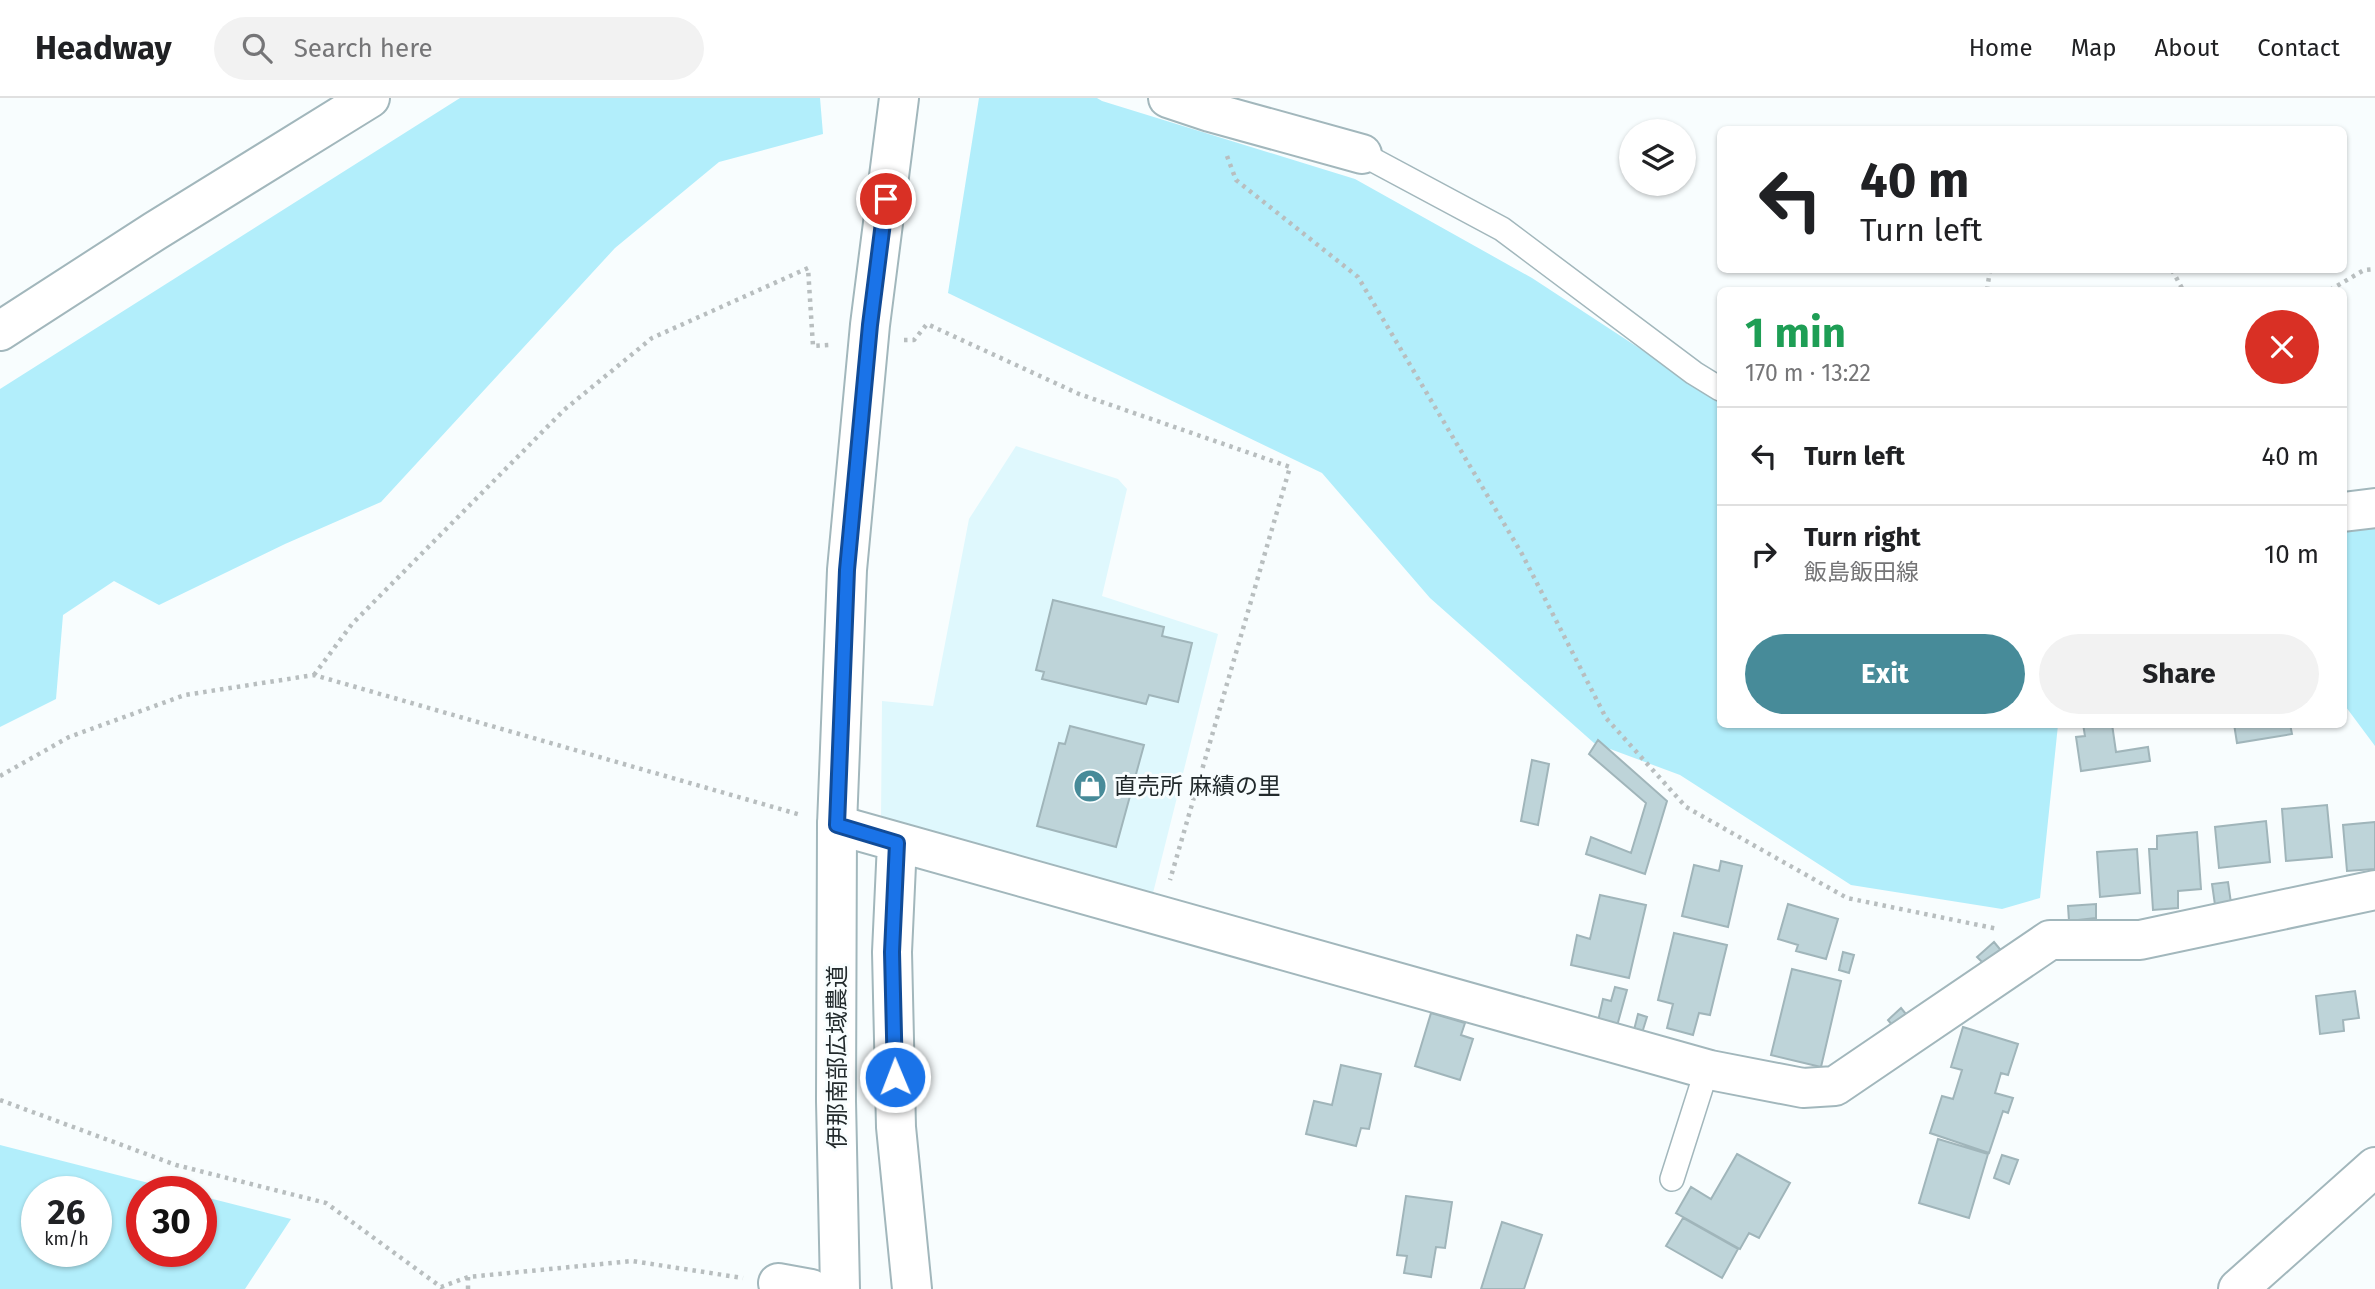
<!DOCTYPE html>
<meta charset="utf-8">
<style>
body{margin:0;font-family:"Fira Sans","Noto Sans JP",sans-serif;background:#f2f2f2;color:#202124;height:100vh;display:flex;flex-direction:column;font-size:26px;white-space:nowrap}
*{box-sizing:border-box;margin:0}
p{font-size:23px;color:#757577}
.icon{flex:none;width:38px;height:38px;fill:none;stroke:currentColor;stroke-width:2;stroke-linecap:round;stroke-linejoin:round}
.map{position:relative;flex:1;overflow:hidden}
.details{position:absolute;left:1717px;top:189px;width:630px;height:441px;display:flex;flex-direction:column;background:#fff;border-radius:10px;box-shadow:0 2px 5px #0004}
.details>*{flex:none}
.top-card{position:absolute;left:1717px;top:28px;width:630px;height:147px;border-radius:10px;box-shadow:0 2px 5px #0004;background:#fff;color:#202124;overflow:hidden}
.controls{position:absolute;left:1619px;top:21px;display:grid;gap:14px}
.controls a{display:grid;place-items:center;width:77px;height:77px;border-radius:50%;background:#fff;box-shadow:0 2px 5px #0004;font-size:35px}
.speed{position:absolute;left:21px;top:1078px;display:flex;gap:14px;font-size:35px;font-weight:700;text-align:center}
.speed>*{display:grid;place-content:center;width:91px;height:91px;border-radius:50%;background:#fff;box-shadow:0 2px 5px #0004;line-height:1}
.speed small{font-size:18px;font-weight:400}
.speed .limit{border:10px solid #d22;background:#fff;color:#111}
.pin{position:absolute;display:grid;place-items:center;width:60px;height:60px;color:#fff;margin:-30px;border:4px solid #fff;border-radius:50%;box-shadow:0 2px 7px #0007}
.me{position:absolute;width:77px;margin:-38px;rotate:359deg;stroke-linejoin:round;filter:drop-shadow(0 0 5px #0008)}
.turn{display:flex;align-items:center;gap:24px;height:147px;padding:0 28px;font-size:32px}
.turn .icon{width:91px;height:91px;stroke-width:2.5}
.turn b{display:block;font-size:49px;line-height:60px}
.round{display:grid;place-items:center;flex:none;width:74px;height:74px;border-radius:37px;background:#f2f2f2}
.summary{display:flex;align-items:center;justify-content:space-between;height:119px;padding:0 28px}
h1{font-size:42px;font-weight:700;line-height:52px;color:#1e9e55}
.cta{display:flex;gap:14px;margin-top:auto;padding:14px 28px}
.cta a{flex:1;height:80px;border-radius:42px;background:#478b99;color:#fff;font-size:28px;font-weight:700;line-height:80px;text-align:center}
.cta a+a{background:#f2f2f2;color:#202124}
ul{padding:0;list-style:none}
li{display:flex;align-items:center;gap:21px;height:98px;padding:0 28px;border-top:2px solid #e0e0e0}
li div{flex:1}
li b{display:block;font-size:26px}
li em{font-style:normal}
header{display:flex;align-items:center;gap:42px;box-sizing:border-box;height:98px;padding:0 35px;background:#fff;border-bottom:2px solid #e0e0e0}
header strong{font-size:33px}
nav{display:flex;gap:38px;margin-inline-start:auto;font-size:24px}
.search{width:490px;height:63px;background:#f2f2f2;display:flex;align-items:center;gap:18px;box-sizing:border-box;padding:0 24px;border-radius:38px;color:#757577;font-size:26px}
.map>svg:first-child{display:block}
</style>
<header>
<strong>Headway</strong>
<div class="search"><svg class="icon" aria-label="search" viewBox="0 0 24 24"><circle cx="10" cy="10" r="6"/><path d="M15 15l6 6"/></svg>Search here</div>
<nav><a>Home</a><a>Map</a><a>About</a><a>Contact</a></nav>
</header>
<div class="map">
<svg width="2375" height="1191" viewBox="0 0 2375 1191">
<rect width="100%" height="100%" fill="#f8fdfe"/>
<path fill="#dff8fd" d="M 1016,348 L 1118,381 L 1127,391 L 1102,498 L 1218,536 L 1153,795 L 881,723 L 882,603 L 933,608 L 969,421 Z"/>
<path fill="#b2eefb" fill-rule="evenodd" d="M 460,0 L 820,0 L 823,36 L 719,64 L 615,150 L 381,404 L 285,446 L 159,507 L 114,483 L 63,517 L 56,601 L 0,629 L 0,291 Z
M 979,0 L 1097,0 L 1102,3 L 1355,81 L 1532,180 L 1720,303 L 1720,626 L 2058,627 L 2040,800 L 2002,811 L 1851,787 L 1680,677 L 1594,645 L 1430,500 L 1322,375 L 948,195 Z
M 2375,398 L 2375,648 L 2343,605 L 2343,402 Z
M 0,1047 L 184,1094 L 142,1094 L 142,1153 L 201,1153 L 201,1098 L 291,1121 L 245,1191 L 0,1191 ZM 37,1094 L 96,1094 L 96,1153 L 37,1153 Z"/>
<path fill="#bed4d9" stroke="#a0b5ba" stroke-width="2" d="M 1053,502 L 1164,529 L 1162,538 L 1192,545 L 1178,604 L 1149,597 L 1146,606 L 1042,581 L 1044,574 L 1036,572 Z
M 2083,626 L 2112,626 L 2116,654 L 2148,649 L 2150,663 L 2081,673 L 2076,639 L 2085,638 Z
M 2234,626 L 2290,626 L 2292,636 L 2237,645 Z
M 1070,628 L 1144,647 L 1116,749 L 1037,728 L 1059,645 L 1065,646 Z
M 1598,642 L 1667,703 L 1645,776 L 1586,756 L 1591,739 L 1631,755 L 1646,705 L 1589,656 Z
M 1532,662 L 1549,666 L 1538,727 L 1521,723 Z
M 2327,707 L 2332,759 L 2286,763 L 2282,711 Z
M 2266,723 L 2270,764 L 2219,770 L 2215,729 Z
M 2375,724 L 2375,771 L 2347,773 L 2343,727 Z
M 2197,734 L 2201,791 L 2178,793 L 2178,810 L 2153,812 L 2149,751 L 2157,751 L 2157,738 Z
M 2137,751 L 2140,795 L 2100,799 L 2097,754 Z
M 1721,763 L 1742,768 L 1728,829 L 1682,818 L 1694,767 L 1719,773 Z
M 2228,784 L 2231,805 L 2215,807 L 2212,786 Z
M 1600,797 L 1646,807 L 1629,880 L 1571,867 L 1577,837 L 1590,841 Z
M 1788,806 L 1838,821 L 1826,861 L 1796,853 L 1798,847 L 1778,841 Z
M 2096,806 L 2096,820 L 2069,823 L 2068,808 Z
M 1674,835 L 1727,847 L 1710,917 L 1699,915 L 1693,937 L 1667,930 L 1673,906 L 1658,902 Z
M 1994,844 L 2004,856 L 1987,869 L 1977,859 Z
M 1843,854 L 1854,857 L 1849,875 L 1839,872 Z
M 1792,871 L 1841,883 L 1821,969 L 1771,957 Z
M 1615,889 L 1627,892 L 1617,928 L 1598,923 L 1603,901 L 1611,903 Z
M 2355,893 L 2359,920 L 2343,922 L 2344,933 L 2320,936 L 2316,898 Z
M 1901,910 L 1910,921 L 1897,933 L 1888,922 Z
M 1431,915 L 1465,925 L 1461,937 L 1473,941 L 1460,982 L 1415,968 Z
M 1638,916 L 1647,919 L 1642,935 L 1634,932 Z
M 1963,929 L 2018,946 L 2008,977 L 2001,975 L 1995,995 L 2013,1000 L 2008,1015 L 2003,1013 L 1989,1055 L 1930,1035 L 1942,998 L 1953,1001 L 1962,972 L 1951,969 Z
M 1341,967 L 1381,976 L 1369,1031 L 1361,1030 L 1356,1048 L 1306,1036 L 1314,1003 L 1332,1007 Z
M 1938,1041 L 1988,1056 L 1969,1120 L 1919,1105 Z
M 1737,1056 L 1790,1085 L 1759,1140 L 1749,1135 L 1740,1151 L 1676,1115 L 1691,1089 L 1711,1101 Z
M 2002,1057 L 2018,1062 L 2009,1086 L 1994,1080 Z
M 1406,1098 L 1452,1104 L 1445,1150 L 1436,1149 L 1431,1179 L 1404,1175 L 1407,1158 L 1397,1157 Z
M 1683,1120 L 1738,1151 L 1722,1180 L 1666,1148 Z
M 1502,1124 L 1542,1137 L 1524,1191 L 1481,1191 Z"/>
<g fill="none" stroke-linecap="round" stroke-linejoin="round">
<defs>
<path id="service" d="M 1362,56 L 1502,131 L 1694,275 L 1720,291
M 1672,1081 L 1707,971"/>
<path id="minor" d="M 2343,414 L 2375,410
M 837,727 L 1710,972 L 1803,990 L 1835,988 L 2050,842 L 2140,842 L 2375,792
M 897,745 L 892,854 L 896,1029 L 912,1191
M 778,1185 L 811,1191
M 2238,1191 L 2375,1069"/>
<path id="tertiary" d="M 1168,0 L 1210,14 L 1362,56
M 0,233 L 155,133 L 370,0
M 837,727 L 836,1003 L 840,1191"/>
<path id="primary" d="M 837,727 L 847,472 L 870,227 L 899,0"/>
</defs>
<use href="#service" stroke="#a2b7bc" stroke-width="26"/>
<use href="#minor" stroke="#a2b7bc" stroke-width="42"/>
<use href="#tertiary" stroke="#a2b7bc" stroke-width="42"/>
<use href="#primary" stroke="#a2b7bc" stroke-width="42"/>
<path stroke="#b8bebf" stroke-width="4.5" stroke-dasharray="3.5 5" stroke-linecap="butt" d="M 1227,58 L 1236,82 L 1358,179 L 1522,456 L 1606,620 L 1686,709 L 1847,800 L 1998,831
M 2172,172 L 2183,192
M 1987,192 L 1990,172
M 2330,192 L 2364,172 L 2375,171
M 904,242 L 914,242 L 927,226 L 1079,296 L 1290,369 L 1170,782
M 314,577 L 352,526 L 564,312 L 652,240 L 808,170 L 813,248 L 830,247
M 0,678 L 69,639 L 185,597 L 314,577 L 801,717
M 0,1002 L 176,1067 L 326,1105 L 441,1189 L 468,1179 L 632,1163 L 743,1180
M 468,1179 L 468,1191"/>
<use href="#service" stroke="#fff" stroke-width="23"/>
<use href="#minor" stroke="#fff" stroke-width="38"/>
<use href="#tertiary" stroke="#fff" stroke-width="38"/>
<use href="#primary" stroke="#fff" stroke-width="38"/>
</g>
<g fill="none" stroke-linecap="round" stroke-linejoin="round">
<defs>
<path id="route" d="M 886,101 L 870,227 L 847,472 L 837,727 L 897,745 L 892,854 L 895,979"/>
</defs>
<use href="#route" stroke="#114b97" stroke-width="18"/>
<use href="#route" stroke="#1a73e8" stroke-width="12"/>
</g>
<defs>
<symbol id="shop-disc" viewBox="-11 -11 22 22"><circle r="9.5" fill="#478b99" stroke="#f8fdfe"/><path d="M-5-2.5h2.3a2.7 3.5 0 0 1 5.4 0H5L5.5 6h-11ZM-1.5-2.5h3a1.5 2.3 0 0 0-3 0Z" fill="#fff"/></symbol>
</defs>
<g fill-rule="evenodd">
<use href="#shop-disc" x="1071" y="669" width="38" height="38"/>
</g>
<g text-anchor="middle" stroke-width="6" stroke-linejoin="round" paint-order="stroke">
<g font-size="23" fill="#222a2c" stroke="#f8fdfe" text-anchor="start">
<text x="1114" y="696">直売所 麻績の里</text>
</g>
<g font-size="23" fill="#222a2c" stroke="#f8fdfe">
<text transform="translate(837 959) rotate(-90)" y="8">伊那南部広域農道</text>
</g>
</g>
</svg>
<div class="controls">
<a><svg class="icon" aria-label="layers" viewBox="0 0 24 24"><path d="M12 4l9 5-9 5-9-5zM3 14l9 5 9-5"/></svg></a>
</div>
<div class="speed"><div>26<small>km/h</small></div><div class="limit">30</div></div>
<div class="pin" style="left:886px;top:101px;background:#d93025"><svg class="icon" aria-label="arrive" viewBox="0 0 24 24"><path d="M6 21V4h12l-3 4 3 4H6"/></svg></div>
<svg class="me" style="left:895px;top:979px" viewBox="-20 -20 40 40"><circle r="17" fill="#1a73e8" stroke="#fff" stroke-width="3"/><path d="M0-11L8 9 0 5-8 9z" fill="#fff"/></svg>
<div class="top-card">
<div class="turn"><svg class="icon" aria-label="left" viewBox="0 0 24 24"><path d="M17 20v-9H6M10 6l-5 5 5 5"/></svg><div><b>40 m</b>Turn left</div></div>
</div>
<section class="details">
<div class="summary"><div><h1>1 min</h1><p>170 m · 13:22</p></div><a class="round" style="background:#d93025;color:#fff"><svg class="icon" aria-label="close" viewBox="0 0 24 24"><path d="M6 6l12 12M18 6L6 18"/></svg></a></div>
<ul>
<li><svg class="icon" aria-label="left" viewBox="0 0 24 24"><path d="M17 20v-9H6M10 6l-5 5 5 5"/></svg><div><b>Turn left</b></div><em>40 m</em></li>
<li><svg class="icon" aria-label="right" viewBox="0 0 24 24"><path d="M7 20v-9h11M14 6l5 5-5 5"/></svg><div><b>Turn right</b><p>飯島飯田線</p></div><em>10 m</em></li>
</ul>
<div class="cta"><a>Exit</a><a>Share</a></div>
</section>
</div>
